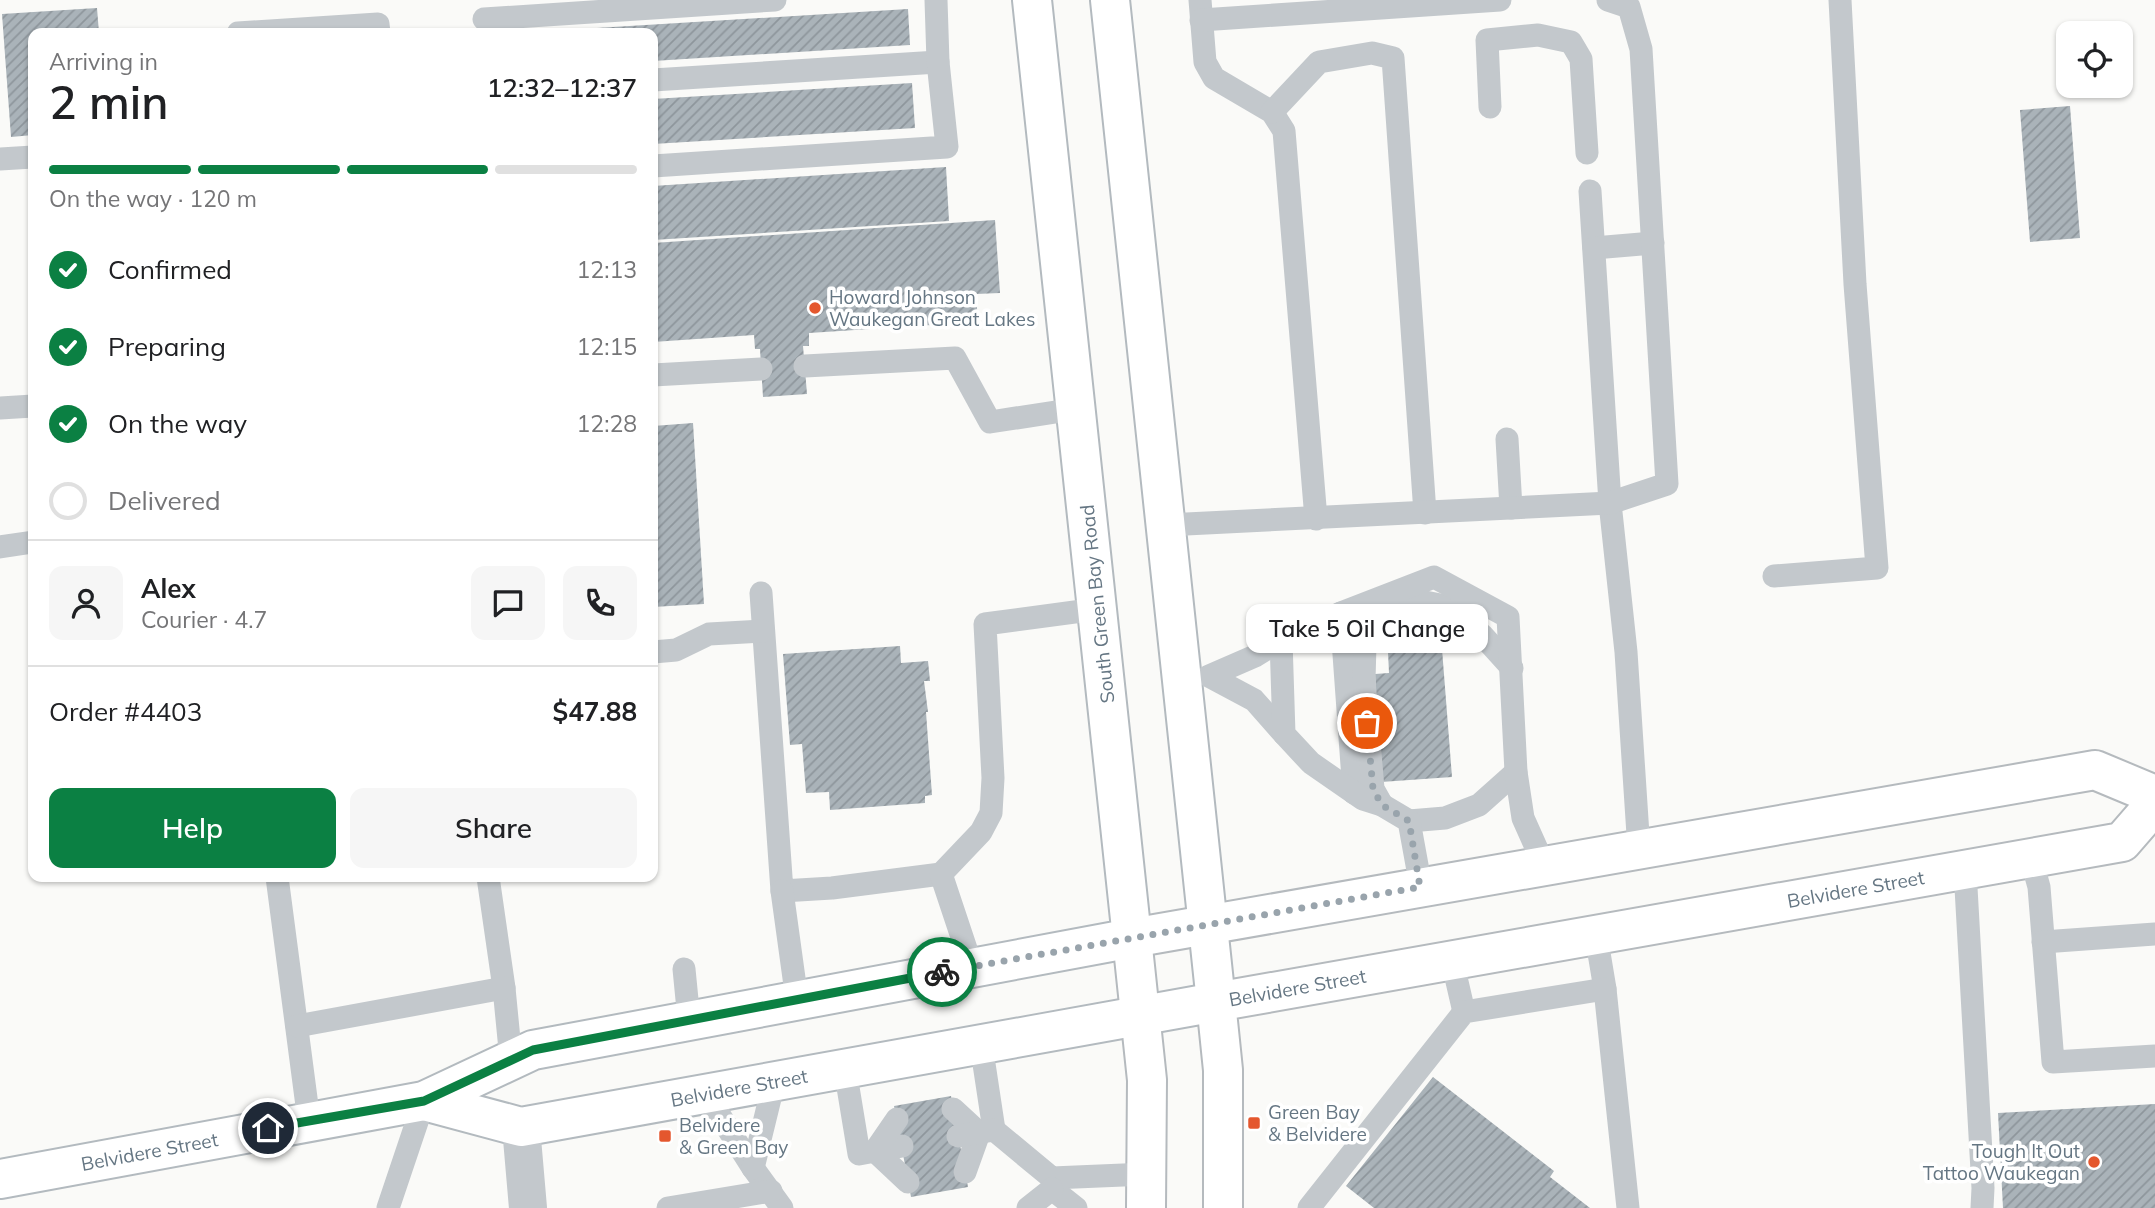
<!DOCTYPE html>
<meta charset="utf-8">
<style>
body{margin:0;font-family:Mulish,sans-serif;background:#f6f6f6;color:#202124;height:100vh;display:flex;flex-direction:column;font-size:26px;white-space:nowrap}
*{box-sizing:border-box;margin:0}
p{font-size:23px;color:#757577}
.icon{flex:none;width:38px;height:38px;fill:none;stroke:currentColor;stroke-width:2;stroke-linecap:round;stroke-linejoin:round}
.map{position:relative;flex:1;overflow:hidden}
.sheet{position:absolute;left:28px;top:28px;width:630px;height:854px;display:flex;flex-direction:column;background:#fff;border-radius:14px;box-shadow:0 2px 5px #0004}
.sheet>*{flex:none}
.controls{position:absolute;left:2056px;top:21px;display:grid;gap:14px}
.controls a{display:grid;place-items:center;width:77px;height:77px;border-radius:14px;background:#fff;box-shadow:0 2px 5px #0004;font-size:35px}
.pin{position:absolute;display:grid;place-items:center;width:60px;height:60px;color:#fff;margin:-30px;border:4px solid #fff;border-radius:50%;box-shadow:0 2px 7px #0007}
.courier{position:absolute;display:grid;place-items:center;width:70px;height:70px;margin:-35px;border:5px solid #0b8043;border-radius:50%;background:#fff;color:#222;box-shadow:0 2px 9px #0007}
.bubble{position:absolute;height:49px;border-radius:14px;background:#fff;box-shadow:0 2px 5px #0004;font-size:23px;font-weight:600;line-height:49px;text-align:center}
.headline em{font-style:normal;font-weight:600}
.headline div{display:flex;flex-direction:column-reverse}
.headline{display:flex;align-items:center;justify-content:space-between;height:119px;padding:0 21px}
h1{font-size:46px;font-weight:600;line-height:52px}
.bar{display:grid;grid-template-columns:repeat(4,1fr);gap:10px 7px;align-content:center;height:84px;padding:0 21px}
.bar i{height:9px;border-radius:5px;background:#e0e0e0}
.bar .on{background:#0b8043}
.bar p{grid-column:span 4}
.line{display:flex;align-items:center;gap:18px;padding:0 21px;border-top:2px solid #e0e0e0}
.line div{flex:1}
.round{display:grid;place-items:center;flex:none;width:74px;height:74px;border-radius:14px;background:#f6f6f6}
ol{padding:0 21px;list-style:none}
li{display:flex;align-items:center;gap:21px;height:77px}
li p{margin-inline-start:auto}
li .icon{padding:7px;border-radius:50%;background:#0b8043;color:#fff;stroke-width:4}
li:last-child{color:#757577}
li i{width:38px;height:38px;border:4px solid #e0e0e0;border-radius:50%}
.primary-button{display:flex;gap:14px;margin-top:auto;padding:14px 21px}
.primary-button a{flex:1;height:80px;border-radius:14px;background:#0b8043;color:#fff;font-size:28px;font-weight:600;line-height:80px;text-align:center}
.primary-button a+a{background:#f6f6f6;color:#202124}
.map>svg:first-child{display:block}
</style>
<div class="map">
<svg width="2155" height="1208" viewBox="0 0 2155 1208">
<defs>
<pattern id="building-hatch" width="6" height="6" patternUnits="userSpaceOnUse" patternTransform="scale(1.75)"><rect width="6" height="6" fill="#aab3b9"/><path d="M-1 1l2-2M0 6l6-6M5 7l2-2" fill="none" stroke="#8e969c"/></pattern>
</defs>
<rect width="100%" height="100%" fill="#fafaf8"/>
<!-- building -->
<g fill="url(#building-hatch)">
<polygon points="97,8 99,33 33,33 33,135 11,137 2,14"/>
<polygon points="908,9 910,45 653,61 653,33 548,33 548,31"/>
<polygon points="912,83 915,128 653,144 653,99"/>
<polygon points="2070,106 2080,238 2030,242 2020,110"/>
<polygon points="946,167 949,221 653,240 653,186"/>
<polygon points="995,220 1000,293 976,294 978,322 809,333 809,346 803,346 807,394 763,397 760,349 755,349 754,335 653,342 653,243"/>
<polygon points="693,423 704,604 653,607 653,426"/>
<polygon points="900,646 901,663 928,661 930,681 924,681 928,712 926,712 932,795 925,796 925,803 830,810 829,792 806,793 802,744 790,745 783,654"/>
<polygon points="1442,649 1452,777 1381,782 1375,674 1389,673 1388,652"/>
<polygon points="1433,1077 1554,1171 1550,1177 1590,1208 1374,1208 1346,1186"/>
<polygon points="951,1096 968,1187 911,1197 894,1106"/>
<polygon points="2155,1104 2155,1208 2003,1208 1998,1113"/>
</g>
<g fill="none" stroke-linecap="round" stroke-linejoin="round">
<!-- secondary casing -->
<g stroke="#b3babf" stroke-width="42">
<g id="secondary">
<path id="s1" d="M424 1101 521 1127 1216 1002 1110 0"/>
<path id="s2" d="M0 1179 424 1101 533 1050 1132 938 1032 0"/>
</g>
</g>
<!-- primary casing -->
<g stroke="#b5babe" stroke-width="42">
<g id="primary">
<polyline points="1146,1208 1147,1080 1132,938 2095,770 2155,795"/>
<path id="s3" d="M1223 1208V1070L1216 1002 2122 842 2155 804"/>
</g>
</g>
<!-- service -->
<g stroke="#c3c8cc" stroke-width="23">
<polyline points="1200,0 1205,62 1214,78 1272,112 1284,131 1316,519"/>
<polyline points="484,19 775,0"/>
<polyline points="1201,20 1500,0"/>
<polyline points="238,33 378,24 379,33"/>
<polyline points="653,80 938,62"/>
<polyline points="1490,107 1487,40 1538,35 1571,42 1581,59 1587,153"/>
<polyline points="1272,112 1319,62 1372,53 1393,58 1425,513"/>
<polyline points="0,159 33,157"/>
<polyline points="653,166 947,147 938,62 936,0"/>
<polyline points="1590,191 1610,503 1626,652 1639,850"/>
<polyline points="1594,248 1653,243"/>
<polyline points="805,366 955,358 990,422 1075,409"/>
<polyline points="653,375 761,369"/>
<polyline points="0,408 33,406"/>
<polyline points="1507,439 1511,508"/>
<polyline points="1166,525 1610,503 1667,484 1641,49 1629,7 1608,0"/>
<polyline points="0,547 33,542"/>
<polyline points="1774,576 1877,568 1855,284 1840,0"/>
<polyline points="761,593 782,891 832,888 941,874"/>
<polyline points="1341,613 1354,793"/>
<polyline points="1281,640 1255,656 1209,676 1254,700 1284,734"/>
<polyline points="653,652 676,650 709,634 763,631"/>
<polyline points="1382,805 1373,789 1364,680 1365,645 1383,620 1403,607 1425,602 1450,607 1483,636 1512,668"/>
<polyline points="1409,821 1445,818 1479,805 1516,772"/>
<polyline points="2031,858 2039,887 2053,1062 2155,1056"/>
<polyline points="1965,870 1983,1188 1982,1208"/>
<polyline points="277,877 309,1121"/>
<polyline points="488,877 504,988 511,1060"/>
<polyline points="1421,887 1409,821 1382,805 1363,799 1311,763 1284,734 1281,640 1341,613 1434,577 1508,617 1516,772 1523,818 1544,865"/>
<polyline points="782,891 797,1000"/>
<polyline points="1596,935 1605,989 1628,1208"/>
<polyline points="2043,942 2155,934"/>
<polyline points="1452,960 1464,1012"/>
<polyline points="972,967 941,874 981,832 991,813 993,778 985,624 1097,609"/>
<polyline points="684,969 689,1020"/>
<polyline points="297,1026 504,988"/>
<polyline points="981,1044 994,1130"/>
<polyline points="845,1069 859,1154 902,1146"/>
<polyline points="706,1094 753,1168 782,1208"/>
<polyline points="953,1109 979,1133 965,1172"/>
<polyline points="897,1119 875,1151 908,1182"/>
<polyline points="958,1136 994,1130 1052,1178 1147,1174"/>
<polyline points="753,1168 774,1082"/>
<polyline points="1052,1189 1076,1208"/>
<polyline points="388,1208 424,1101"/>
<polyline points="668,1208 771,1191"/>
<polyline points="1028,1208 1052,1189"/>
<polyline points="1309,1208 1464,1012 1605,989"/>
</g>
<!-- minor -->
<polyline stroke="#c3c8cc" stroke-width="38" points="521,1127 528,1208"/>
<!-- secondary -->
<use href="#secondary" stroke="#fff" stroke-width="38"/>
<!-- primary -->
<use href="#primary" stroke="#fff" stroke-width="38"/>
</g>
<g fill="none" stroke-linecap="round" stroke-linejoin="round">
<!-- done -->
<polyline stroke="#99a4ac" stroke-width="7" stroke-dasharray="0 12.6" points="942,972 1420,887 1409,821 1382,805 1373,789 1367,723"/>
<!-- route -->
<polyline stroke="#0b8043" stroke-width="9" points="268,1128 424,1101 533,1050 942,972"/>
</g>
<!-- markers -->
<g fill="#e4572e" stroke="#fff" stroke-width="2.5">
<circle cx="815" cy="308" r="7"/>
<rect x="1247" y="1116" width="14" height="14" rx="3.5"/>
<rect x="658" y="1129" width="14" height="14" rx="3.5"/>
<circle cx="2094" cy="1162" r="7"/>
</g>
<g text-anchor="middle" stroke-width="7" stroke-linejoin="round" paint-order="stroke">
<!-- poi labels -->
<g font-size="19" fill="#657683" stroke="#fff" text-anchor="start">
<text x="829" y="304">Howard Johnson<tspan x="829" dy="22">Waukegan Great Lakes</tspan></text>
<text x="1268" y="1119">Green Bay<tspan x="1268" dy="22">&amp; Belvidere</tspan></text>
<text x="679" y="1132">Belvidere<tspan x="679" dy="22">&amp; Green Bay</tspan></text>
<text x="2080" y="1158" text-anchor="end">Tough It Out<tspan x="2080" dy="22">Tattoo Waukegan</tspan></text>
</g>
<!-- street labels -->
<g font-size="19" fill="#657683" stroke="#fff">
<text transform="translate(1097 604) rotate(-96)" y="7">South Green Bay Road</text>
<text dy="7" stroke="none"><textPath href="#s3" startOffset="856">Belvidere Street</textPath></text>
<text dy="7" stroke="none"><textPath href="#s3" startOffset="289">Belvidere Street</textPath></text>
<text dy="7" stroke="none"><textPath href="#s1" startOffset="322">Belvidere Street</textPath></text>
<text dy="7" stroke="none"><textPath href="#s2" startOffset="152">Belvidere Street</textPath></text>
</g>
</g>
</svg>
<div class="controls">
<a><svg class="icon" aria-label="locate" viewBox="0 0 24 24"><circle cx="12" cy="12" r="6"/><path d="M12 2v4M12 18v4M2 12h4M18 12h4"/></svg></a>
</div>
<div class="pin" style="left:1367px;top:723px;background:#ea580c"><svg class="icon" aria-label="bag" viewBox="0 0 24 24"><path d="M5 8h14l-1 12H6zM9 8a3 3 0 0 1 6 0"/></svg></div>
<div class="pin" style="left:268px;top:1128px;background:#1f2937"><svg class="icon" aria-label="home" viewBox="0 0 24 24"><path d="M3 11l9-7 9 7M6 9v11h12V9"/></svg></div>
<div class="courier" style="left:942px;top:972px"><svg class="icon" aria-label="bike" viewBox="0 0 24 24"><circle cx="6" cy="16" r="4"/><circle cx="18" cy="16" r="4"/><path d="M6 16l4-8h5l3 8M10 8l3 8H6M13 5h3"/></svg></div>
<div class="bubble" style="left:1246px;top:604px;width:242px">Take 5 Oil Change</div>
<section class="sheet">
<div class="headline"><div><h1>2 min</h1><p>Arriving in</p></div><em>12:32–12:37</em></div>
<div class="bar"><i class="on"></i><i class="on"></i><i class="on"></i><i></i><p>On the way · 120 m</p></div>
<ol>
<li><svg class="icon" aria-label="check" viewBox="0 0 24 24"><path d="M5 12l5 5 9-10"/></svg>Confirmed<p>12:13</p></li>
<li><svg class="icon" aria-label="check" viewBox="0 0 24 24"><path d="M5 12l5 5 9-10"/></svg>Preparing<p>12:15</p></li>
<li><svg class="icon" aria-label="check" viewBox="0 0 24 24"><path d="M5 12l5 5 9-10"/></svg>On the way<p>12:28</p></li>
<li><i></i>Delivered</li>
</ol>
<div class="line" style="height:126px"><a class="round"><svg class="icon" aria-label="person" viewBox="0 0 24 24"><circle cx="12" cy="8" r="4"/><path d="M4 21q1-7 8-7t8 7"/></svg></a><div><b>Alex</b><p>Courier · 4.7</p></div><a class="round"><svg class="icon" aria-label="chat" viewBox="0 0 24 24"><path d="M4 5h16v11H9l-5 4z"/></svg></a><a class="round"><svg class="icon" aria-label="phone" viewBox="0 0 24 24"><path d="M5 4h4l2 5-3 2q2 4 5 5l2-3 5 2v4C11 20 4 13 5 4z"/></svg></a></div>
<div class="line" style="height:91px"><div>Order #4403</div><b>$47.88</b></div>
<div class="primary-button"><a>Help</a><a>Share</a></div>
</section>
</div>
